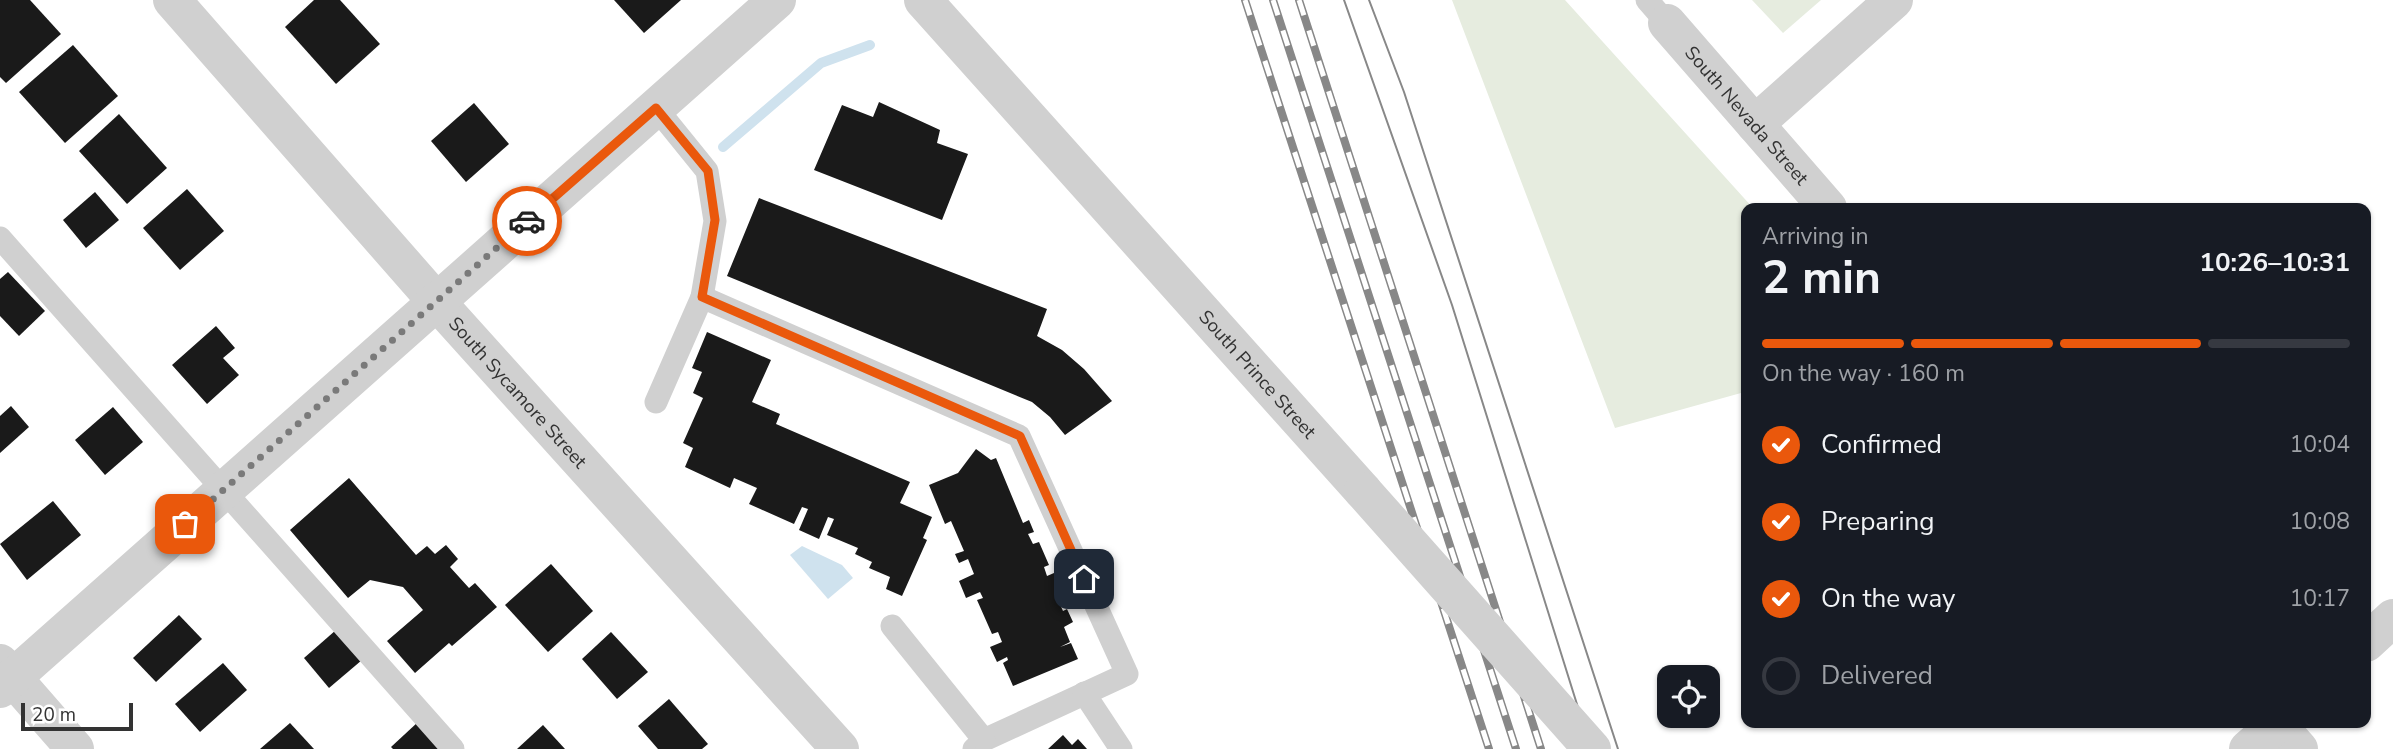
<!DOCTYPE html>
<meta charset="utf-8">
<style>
body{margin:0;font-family:"Nunito Sans",sans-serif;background:#20242c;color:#f1f3f6;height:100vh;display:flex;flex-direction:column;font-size:26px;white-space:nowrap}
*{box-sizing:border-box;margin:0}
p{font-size:23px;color:#9ea1a6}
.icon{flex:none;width:38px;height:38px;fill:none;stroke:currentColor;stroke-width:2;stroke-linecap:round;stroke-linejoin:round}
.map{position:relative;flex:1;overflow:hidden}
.details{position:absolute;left:1741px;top:203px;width:630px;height:525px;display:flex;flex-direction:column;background:#171b24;border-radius:14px;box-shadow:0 2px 5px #0004}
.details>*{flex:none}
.controls{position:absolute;left:1657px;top:665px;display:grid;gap:14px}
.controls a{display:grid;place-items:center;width:63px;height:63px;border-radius:14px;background:#171b24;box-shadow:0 2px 5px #0004;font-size:35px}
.scale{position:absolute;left:21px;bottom:18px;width:112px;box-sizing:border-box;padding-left:7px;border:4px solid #333;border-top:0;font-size:19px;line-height:24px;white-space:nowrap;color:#333;-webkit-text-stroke:5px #fff;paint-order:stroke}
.pin{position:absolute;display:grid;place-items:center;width:60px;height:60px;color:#fff;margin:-30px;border-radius:14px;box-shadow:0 4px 10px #0006}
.courier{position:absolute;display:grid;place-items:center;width:70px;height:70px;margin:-35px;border:5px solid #ea580c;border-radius:50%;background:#fff;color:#222;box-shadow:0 2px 9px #0007}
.headline em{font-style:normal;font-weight:700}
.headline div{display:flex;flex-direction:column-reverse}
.headline{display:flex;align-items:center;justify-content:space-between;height:119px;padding:0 21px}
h1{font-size:46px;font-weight:700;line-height:52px}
.bar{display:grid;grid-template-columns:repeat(4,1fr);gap:10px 7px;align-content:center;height:84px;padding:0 21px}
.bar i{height:9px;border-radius:5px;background:#363941}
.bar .selected{background:#ea580c}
.bar p{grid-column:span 4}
ol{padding:0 21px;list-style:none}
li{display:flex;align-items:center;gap:21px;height:77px}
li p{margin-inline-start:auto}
li .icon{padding:7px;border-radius:50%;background:#ea580c;color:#fff;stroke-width:4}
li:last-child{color:#9ea1a6}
li i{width:38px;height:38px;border:4px solid #363941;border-radius:50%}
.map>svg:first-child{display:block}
</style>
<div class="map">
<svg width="2393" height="749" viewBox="0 0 2393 749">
<rect width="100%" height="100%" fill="#fff"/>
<!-- green -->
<g fill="#e6ecdf">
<polygon points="1452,0 1565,0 1753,208 1746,208 1746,388 1741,393 1615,428"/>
<polygon points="1752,0 1821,0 1783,33"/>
</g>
<!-- water -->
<polygon fill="#cfe2ee" points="802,546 842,565 853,578 828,599 790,555"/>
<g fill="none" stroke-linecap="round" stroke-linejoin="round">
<!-- stream -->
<polyline stroke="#cfe2ee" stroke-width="10" points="723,147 821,63 870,45"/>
</g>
<!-- building -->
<g fill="#1a1a1a">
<polygon points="0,0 30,0 61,34 6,83 0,77"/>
<polygon points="314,0 340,0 380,44 336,84 285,27"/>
<polygon points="614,0 681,0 644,33"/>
<polygon points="73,45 118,96 65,143 19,92"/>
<polygon points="879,102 940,130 937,143 968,154 942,220 814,170 842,105 873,117"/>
<polygon points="474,103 509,144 466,182 431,141"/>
<polygon points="119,114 167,168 127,204 79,151"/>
<polygon points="187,189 224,231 180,270 143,228"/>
<polygon points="95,192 119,220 86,248 63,220"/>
<polygon points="759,198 1047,309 1037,336 1062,350 1084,369 1112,401 1065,435 1050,417 1032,402 727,276"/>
<polygon points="8,272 45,311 19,336 0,316 0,279"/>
<polygon points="216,326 235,348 223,358 239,375 207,404 172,365"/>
<polygon points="707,332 771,360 752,402 780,414 776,424 910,482 900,503 932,517 923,538 927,540 902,596 886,589 890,577 869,568 872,562 855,554 858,548 827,535 834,519 828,517 819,539 799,530 808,509 802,507 794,524 749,504 757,488 734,478 730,488 685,467 693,448 683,443 703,398 693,393 702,372 692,368"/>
<polygon points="11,406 29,427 0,453 0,416"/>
<polygon points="113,407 143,442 105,475 75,440"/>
<polygon points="976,449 991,460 996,458 1023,523 1029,520 1034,532 1028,534 1033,544 1039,542 1049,565 1044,567 1047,576 1054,573 1065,599 1059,602 1063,611 1067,609 1073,622 1064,627 1070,642 1060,647 1071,643 1078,659 1013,686 1003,663 1008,660 1007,657 997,662 990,647 1002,642 998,632 992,634 977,600 983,598 980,592 966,598 959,581 974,574 968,559 959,563 955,554 964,551 951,521 945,524 929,485 958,473"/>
<polygon points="349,478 416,555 427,546 435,554 446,545 458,559 450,567 469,588 475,583 497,607 452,646 449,643 415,673 387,641 423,610 403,587 370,580 348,598 290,530"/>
<polygon points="53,501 81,535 27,580 0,544"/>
<polygon points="551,564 593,611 548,652 505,605"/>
<polygon points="179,615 202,639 156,682 133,658"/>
<polygon points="336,630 362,660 329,688 304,658"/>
<polygon points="611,632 648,672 617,699 582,659"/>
<polygon points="223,663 247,690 200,732 175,704"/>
<polygon points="669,699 708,744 702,749 658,749 638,726"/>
<polygon points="418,722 442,749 393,749 391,747"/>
<polygon points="290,723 314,749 260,749"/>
<polygon points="543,725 565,749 517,749"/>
<polygon points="1063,735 1072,745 1078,739 1087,749 1048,749"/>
</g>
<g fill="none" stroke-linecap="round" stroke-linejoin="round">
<!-- service -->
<g stroke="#d0d0d0" stroke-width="23">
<polyline points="1647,0 1667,23"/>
<polyline points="656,108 707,171 715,221 702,297"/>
<polyline points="0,238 453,749"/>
<polyline points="656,402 702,297 1019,436 1127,674 984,740 974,749"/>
<polyline points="892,626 984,740"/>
<polyline points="1084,693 1121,749"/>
</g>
<!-- minor -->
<g stroke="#d0d0d0" stroke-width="38">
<path id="s1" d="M172 0 436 301 840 749"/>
<path id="s2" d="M1667 23 1828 208"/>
<polyline points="1755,124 1894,0"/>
<polyline points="0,663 75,749"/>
<polyline points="0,689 777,0"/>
<polyline points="2276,723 2299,749"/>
</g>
<!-- tertiary -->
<g stroke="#d0d0d0" stroke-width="38">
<path id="s3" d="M923 0 1363 491"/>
<polyline points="2366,643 2393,618"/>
<polyline points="2248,749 2278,723"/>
</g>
<!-- tram -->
<g stroke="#888" stroke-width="2">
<polyline points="1344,0 1452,305 1591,749"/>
<polyline points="1369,0 1404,92 1618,749"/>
</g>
<!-- rail casing -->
<g stroke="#888" stroke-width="8">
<g id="rail">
<polyline points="1245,0 1489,749"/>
<polyline points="1273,0 1516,749"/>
<polyline points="1299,0 1541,749"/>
</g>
</g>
<!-- rail -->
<use href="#rail" stroke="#fff" stroke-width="5" stroke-dasharray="16" stroke-linecap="butt"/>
<!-- tertiary-bridge -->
<polyline stroke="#d0d0d0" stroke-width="38" points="1363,491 1592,749"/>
</g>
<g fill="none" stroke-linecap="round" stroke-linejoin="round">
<!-- done -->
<polyline stroke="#7a7a7a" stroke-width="7" stroke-dasharray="0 12.6" points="185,524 527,221"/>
<!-- route -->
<polyline stroke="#ea580c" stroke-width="9" points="527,221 656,108 708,171 715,220 702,297 1020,436 1084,579"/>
</g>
<g text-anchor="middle" stroke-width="7" stroke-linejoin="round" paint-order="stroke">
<!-- street labels -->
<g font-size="19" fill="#333" stroke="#fff">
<text dy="7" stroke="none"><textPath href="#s2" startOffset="122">South Nevada Street</textPath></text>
<text dy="7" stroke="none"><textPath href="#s3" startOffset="502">South Prince Street</textPath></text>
<text dy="7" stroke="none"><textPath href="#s1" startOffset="523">South Sycamore Street</textPath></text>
</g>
</g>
</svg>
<div class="controls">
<a><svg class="icon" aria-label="locate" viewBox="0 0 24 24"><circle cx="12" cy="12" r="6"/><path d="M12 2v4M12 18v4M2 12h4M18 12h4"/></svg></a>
</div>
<div class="scale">20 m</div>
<div class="pin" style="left:185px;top:524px;background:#ea580c"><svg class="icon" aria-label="bag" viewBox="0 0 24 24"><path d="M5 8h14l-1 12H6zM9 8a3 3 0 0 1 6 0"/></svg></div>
<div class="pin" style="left:1084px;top:579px;background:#1f2937"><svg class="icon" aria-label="home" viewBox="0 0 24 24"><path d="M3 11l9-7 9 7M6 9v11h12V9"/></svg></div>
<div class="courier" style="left:527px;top:221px"><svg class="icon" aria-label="car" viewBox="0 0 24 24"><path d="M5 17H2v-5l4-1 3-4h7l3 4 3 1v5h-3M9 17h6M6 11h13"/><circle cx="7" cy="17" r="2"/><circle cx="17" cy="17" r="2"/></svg></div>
<section class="details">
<div class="headline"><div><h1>2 min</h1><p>Arriving in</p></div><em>10:26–10:31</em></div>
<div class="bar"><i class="selected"></i><i class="selected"></i><i class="selected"></i><i></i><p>On the way · 160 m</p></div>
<ol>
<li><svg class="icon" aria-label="check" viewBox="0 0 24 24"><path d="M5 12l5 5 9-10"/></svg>Confirmed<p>10:04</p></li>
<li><svg class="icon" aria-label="check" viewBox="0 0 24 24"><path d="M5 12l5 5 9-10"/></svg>Preparing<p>10:08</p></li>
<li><svg class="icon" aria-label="check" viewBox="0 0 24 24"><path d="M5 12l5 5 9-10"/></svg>On the way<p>10:17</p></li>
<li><i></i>Delivered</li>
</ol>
</section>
</div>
